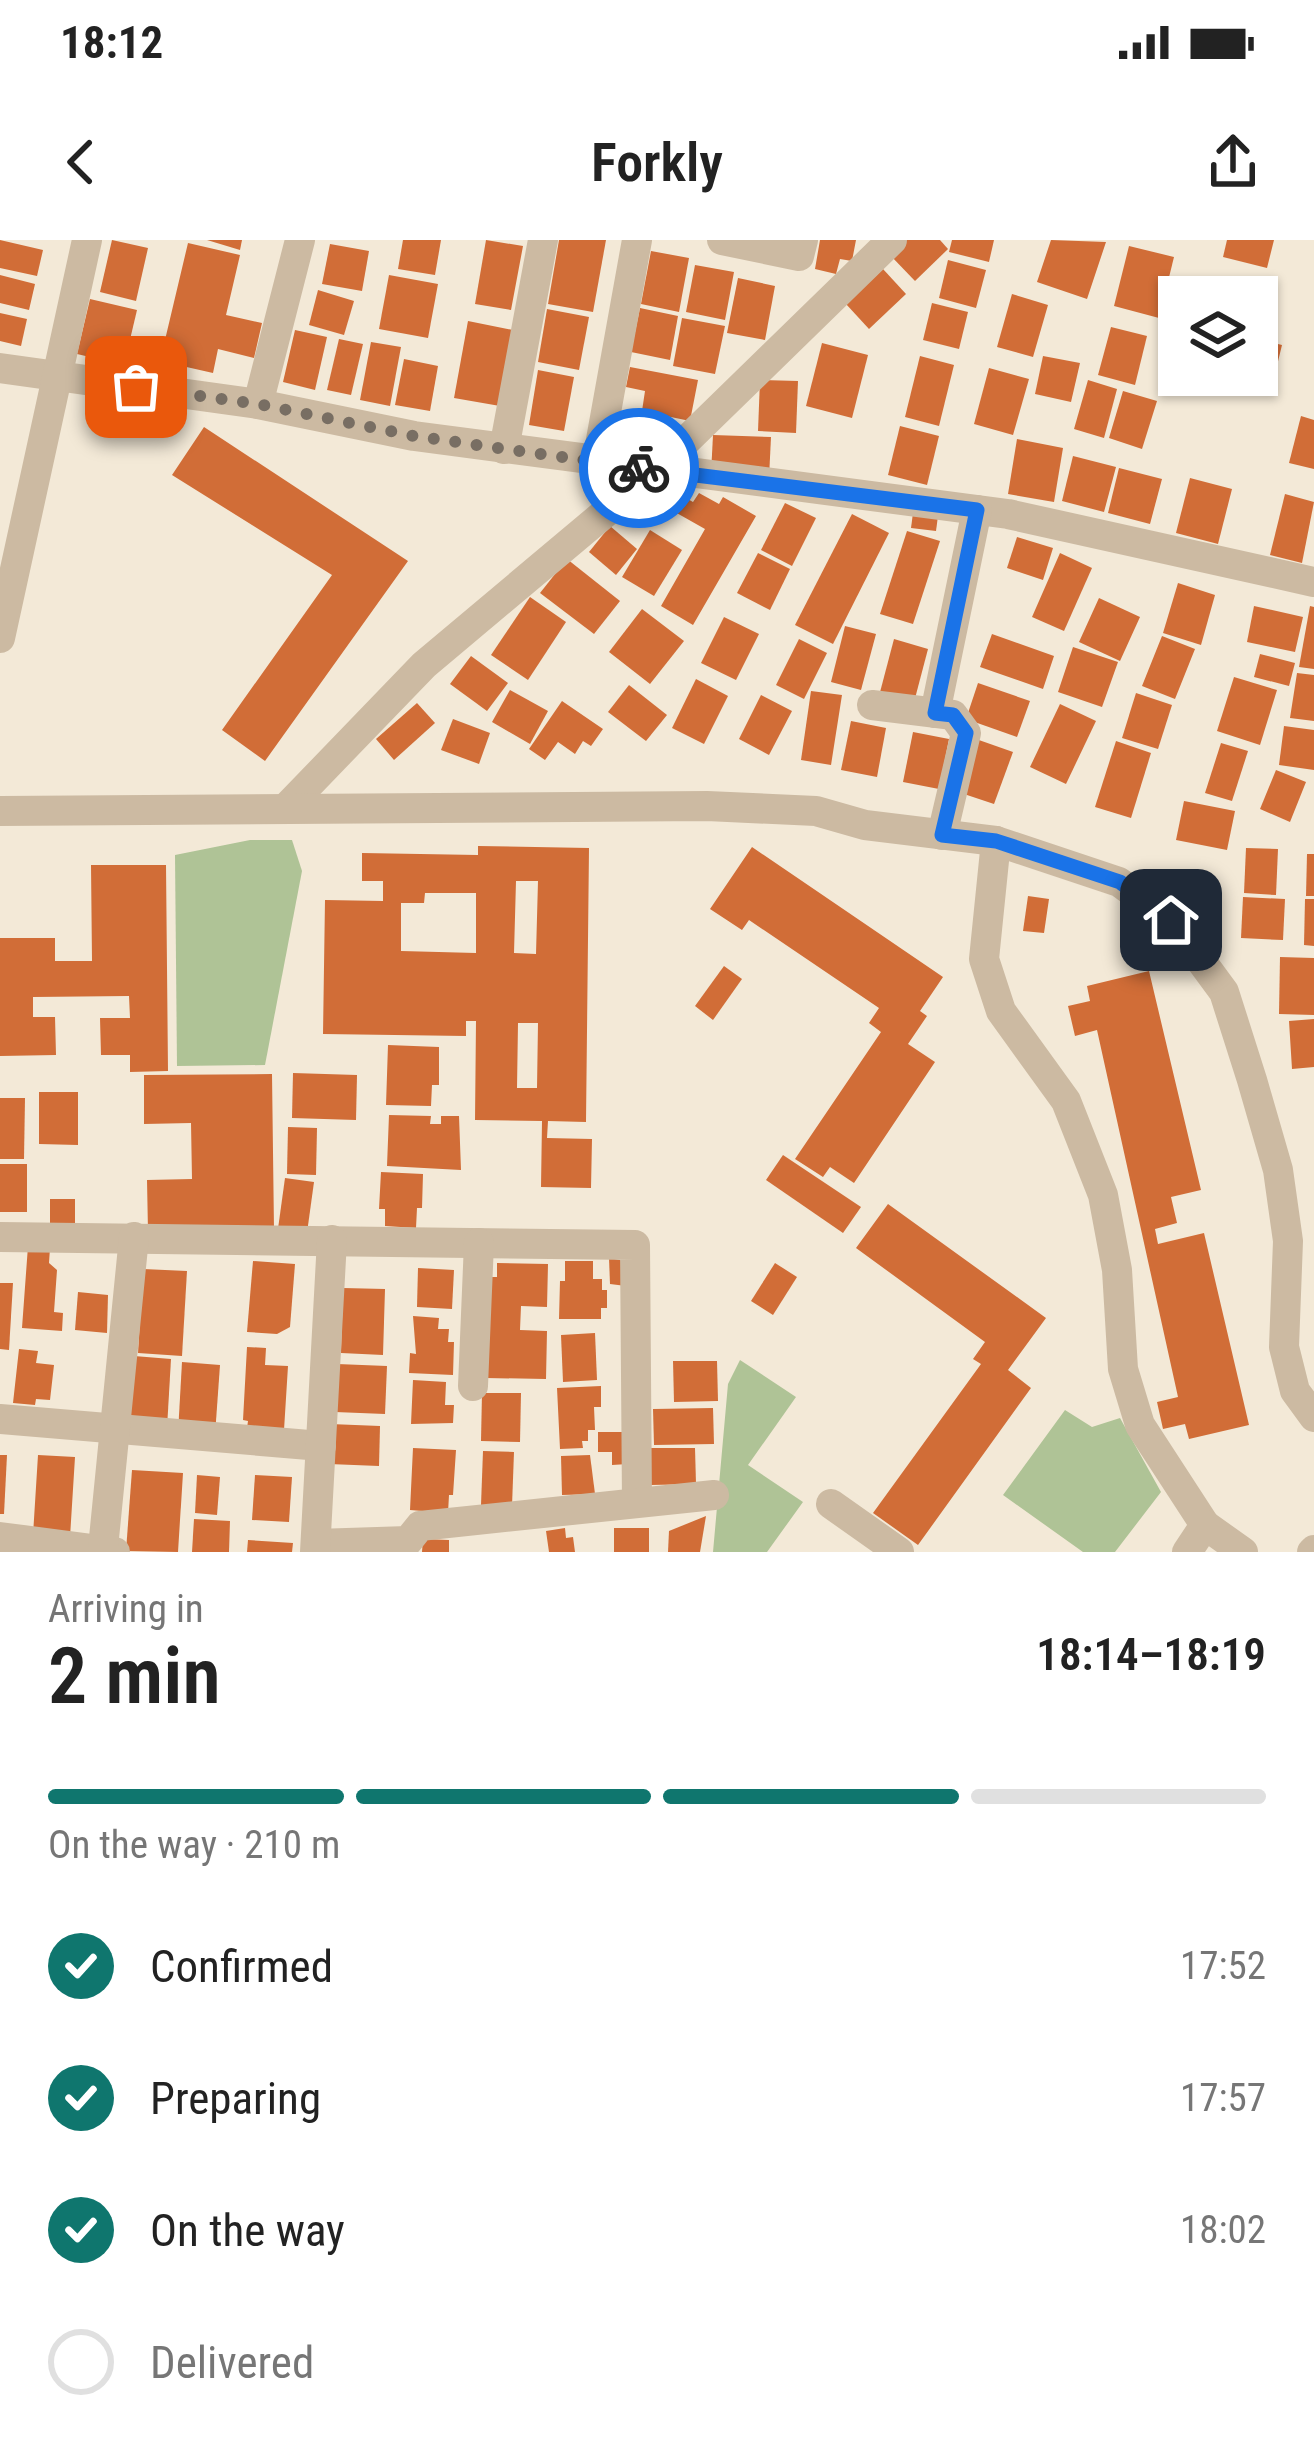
<!DOCTYPE html>
<meta charset="utf-8">
<style>
body{margin:0;font-family:"Roboto Condensed",sans-serif;background:#f2f2f2;color:#222;height:100vh;display:flex;flex-direction:column;font-size:45px;white-space:nowrap}
*{box-sizing:border-box;margin:0}
p{font-size:39px;color:#767676}
.icon{flex:none;width:66px;height:66px;fill:none;stroke:currentColor;stroke-width:2;stroke-linecap:round;stroke-linejoin:round}
.map{position:relative;height:1312px;overflow:hidden}
.details{display:flex;flex-direction:column;background:#fff;flex:1}
.details>*{flex:none}
.buttons{position:absolute;left:1158px;top:36px;display:grid;gap:24px}
.buttons a{display:grid;place-items:center;width:120px;height:120px;border-radius:0px;background:#fff;box-shadow:0 3px 9px #0004;font-size:60px}
.pin{position:absolute;display:grid;place-items:center;width:102px;height:102px;color:#fff;margin:-51px;border-radius:24px;box-shadow:0 6px 18px #0006}
.courier{position:absolute;display:grid;place-items:center;width:120px;height:120px;margin:-60px;border:9px solid #1a73e8;border-radius:50%;background:#fff;color:#222;box-shadow:0 3px 15px #0007}
.head em{font-style:normal;font-weight:600}
.head div{display:flex;flex-direction:column-reverse}
.head{display:flex;align-items:center;justify-content:space-between;height:204px;padding:0 48px}
h1{font-size:78px;font-weight:600;line-height:90px}
.bar{display:grid;grid-template-columns:repeat(4,1fr);gap:18px 12px;align-content:center;height:144px;padding:0 48px}
.bar i{height:15px;border-radius:9px;background:#e0e0e0}
.bar .current{background:#0f766e}
.bar p{grid-column:span 4}
ol{padding:0 48px;list-style:none}
li{display:flex;align-items:center;gap:36px;height:132px}
li p{margin-inline-start:auto}
li .icon{padding:12px;border-radius:50%;background:#0f766e;color:#fff;stroke-width:4}
li:last-child{color:#767676}
li i{width:66px;height:66px;border:6px solid #e0e0e0;border-radius:50%}
.status{display:flex;justify-content:space-between;align-items:center;height:84px;padding:0 60px;background:#fff;direction:ltr}
.status svg{height:33px;fill:currentColor}
header{display:flex;justify-content:space-between;align-items:center;height:156px;padding:0 48px;background:#fff;font-size:54px;font-weight:600}
.map>svg:first-child{display:block}
</style>
<div class="status"><b>18:12</b><svg viewBox="0 0 49 12"><path d="M0 12V9h3v3zM5 12V6h3v6zM10 12V3h3v9zM15 12V0h3v12zM26 1h20v11H26zM47 4h2v5h-2z"/></svg></div>
<header><svg class="icon" aria-label="back" viewBox="0 0 24 24"><path d="M15 5l-7 7 7 7"/></svg>Forkly<svg class="icon" aria-label="share" viewBox="0 0 24 24"><path d="M12 15V3M7 8l5-5 5 5M5 13v7h14v-7"/></svg></header>
<div class="map">
<svg width="1314" height="1312" viewBox="0 0 1314 1312">
<rect width="100%" height="100%" fill="#f3e9d7"/>
<!-- green -->
<g fill="#afc396">
<polygon points="250,600 292,600 302,631 265,825 177,826 175,615"/>
<polygon points="740,1120 796,1157 748,1225 803,1262 767,1312 713,1312 728,1144"/>
<polygon points="1065,1170 1092,1187 1120,1178 1161,1252 1115,1312 1083,1312 1003,1255"/>
</g>
<!-- building -->
<g fill="#d16d37" fill-rule="evenodd">
<polygon points="0,0 43,10 37,36 0,28"/>
<polygon points="112,0 148,8 136,61 100,52"/>
<polygon points="207,0 242,0 240,10"/>
<polygon points="403,0 441,0 435,35 398,29"/>
<polygon points="486,0 523,6 511,70 475,64"/>
<polygon points="559,0 606,0 593,72 548,64"/>
<polygon points="820,0 856,0 852,21 840,19 836,34 815,29"/>
<polygon points="906,0 940,0 948,9 915,41 890,15"/>
<polygon points="952,0 994,0 989,22 949,12"/>
<polygon points="1051,0 1106,2 1087,59 1037,42"/>
<polygon points="1227,0 1274,0 1267,28 1223,17"/>
<polygon points="188,3 240,15 226,75 262,83 254,118 218,109 213,133 160,121"/>
<polygon points="330,4 369,11 362,51 322,44"/>
<polygon points="1129,6 1174,17 1159,78 1114,66"/>
<polygon points="651,11 689,18 679,72 641,64"/>
<polygon points="948,20 986,30 976,68 939,58"/>
<polygon points="695,25 734,32 725,80 686,72"/>
<polygon points="883,29 906,54 869,89 846,64"/>
<polygon points="0,35 35,44 29,70 0,63"/>
<polygon points="389,35 438,44 428,98 379,89"/>
<polygon points="738,38 775,46 765,100 727,93"/>
<polygon points="318,50 354,61 344,95 309,85"/>
<polygon points="1012,54 1048,65 1033,117 997,107"/>
<polygon points="90,59 137,70 124,125 77,114"/>
<polygon points="932,63 968,72 959,109 923,100"/>
<polygon points="640,68 678,76 670,120 631,112"/>
<polygon points="547,69 589,77 579,130 538,122"/>
<polygon points="0,73 27,79 21,106 0,101"/>
<polygon points="682,78 725,86 715,134 673,126"/>
<polygon points="468,81 513,90 500,166 454,158"/>
<polygon points="1111,87 1147,96 1135,145 1098,135"/>
<polygon points="295,90 327,97 315,150 283,142"/>
<polygon points="339,99 363,104 351,155 327,150"/>
<polygon points="1257,99 1282,105 1270,154 1213,139 1214,135 1257,135"/>
<polygon points="371,102 401,107 390,166 360,160"/>
<polygon points="822,103 868,115 852,178 806,166"/>
<polygon points="920,116 954,125 939,186 905,177"/>
<polygon points="1043,116 1080,123 1071,162 1035,154"/>
<polygon points="404,119 438,126 430,171 395,165"/>
<polygon points="630,127 698,140 690,181 642,171 645,151 626,147"/>
<polygon points="989,128 1029,139 1013,195 974,184"/>
<polygon points="538,130 574,137 564,191 529,185"/>
<polygon points="760,140 798,141 796,193 758,191"/>
<polygon points="1088,140 1117,149 1104,198 1074,189"/>
<polygon points="1123,151 1157,161 1142,209 1109,198"/>
<polygon points="625,170 673,180 667,213 618,204"/>
<polygon points="1301,176 1314,180 1314,229 1289,223"/>
<polygon points="900,186 939,196 927,245 888,235"/>
<polygon points="204,187 408,321 265,521 222,490 332,335 172,235"/>
<polygon points="713,195 771,197 769,238 711,234"/>
<polygon points="1017,199 1063,208 1054,262 1008,254"/>
<polygon points="1073,216 1116,227 1104,272 1062,261"/>
<polygon points="1119,228 1162,239 1150,284 1108,273"/>
<polygon points="1190,238 1232,249 1218,304 1176,293"/>
<polygon points="668,248 693,262 699,253 719,264 723,257 756,276 693,385 661,366 705,289 659,263"/>
<polygon points="1285,254 1314,262 1302,323 1270,315"/>
<polygon points="785,263 816,278 792,326 761,310"/>
<polygon points="913,273 938,276 936,291 911,288"/>
<polygon points="852,274 889,293 833,404 795,385"/>
<polygon points="610,286 637,309 616,335 589,312"/>
<polygon points="650,290 682,310 654,356 622,337"/>
<polygon points="907,291 940,301 913,384 880,374"/>
<polygon points="1017,297 1053,308 1043,340 1007,328"/>
<polygon points="758,313 790,329 770,370 737,353"/>
<polygon points="1060,313 1092,328 1064,391 1032,377"/>
<polygon points="567,319 620,361 594,394 540,353"/>
<polygon points="1178,343 1215,355 1201,405 1163,393"/>
<polygon points="530,357 566,382 528,440 491,415"/>
<polygon points="1099,358 1140,377 1120,421 1079,402"/>
<polygon points="1254,366 1303,377 1295,412 1247,402"/>
<polygon points="1310,366 1314,367 1314,429 1299,427"/>
<polygon points="642,369 684,401 650,444 609,412"/>
<polygon points="724,377 759,394 736,440 701,423"/>
<polygon points="845,386 876,394 861,450 831,442"/>
<polygon points="992,394 1054,416 1043,449 980,427"/>
<polygon points="1162,396 1195,409 1175,459 1142,446"/>
<polygon points="799,399 827,413 804,459 776,445"/>
<polygon points="894,399 928,409 913,466 879,456"/>
<polygon points="1073,407 1118,422 1102,467 1058,452"/>
<polygon points="1260,414 1295,423 1289,446 1254,437"/>
<polygon points="471,416 508,443 487,471 450,444"/>
<polygon points="1297,433 1314,435 1314,481 1290,478"/>
<polygon points="1234,437 1277,450 1260,505 1217,491"/>
<polygon points="696,439 728,456 704,504 672,488"/>
<polygon points="978,443 1030,461 1017,497 966,479"/>
<polygon points="629,445 667,475 646,501 608,472"/>
<polygon points="510,450 548,471 530,504 492,482"/>
<polygon points="811,451 842,455 831,525 801,520"/>
<polygon points="1136,453 1172,465 1158,509 1122,498"/>
<polygon points="761,455 792,471 769,515 739,499"/>
<polygon points="562,461 603,489 591,506 583,501 575,514 558,502 545,520 529,509"/>
<polygon points="417,463 435,483 394,520 376,499"/>
<polygon points="1060,464 1096,481 1066,544 1030,527"/>
<polygon points="453,479 490,493 479,524 441,510"/>
<polygon points="851,481 886,488 877,537 841,530"/>
<polygon points="1284,486 1314,490 1314,530 1279,525"/>
<polygon points="913,492 949,499 939,549 903,542"/>
<polygon points="976,499 1013,512 994,564 958,552"/>
<polygon points="1116,501 1151,513 1131,578 1095,567"/>
<polygon points="1221,503 1248,511 1232,561 1205,553"/>
<polygon points="1276,530 1306,542 1290,582 1260,569"/>
<polygon points="1184,561 1235,571 1227,610 1176,600"/>
<path d="M478 606 589 608 586 882 548 881 547 898 592 899 591 948 541 947 542 881 475 880 476 781H466V796L323 794 325 660 383 661V641H362V613L478 615ZM516 641H538L536 714 514 713ZM425 653H476V713L401 711V663H424ZM518 783H538L537 848H517Z"/>
<polygon points="752,607 943,737 920,771 927,776 908,804 935,822 854,943 830,927 823,937 795,919 881,792 869,783 879,768 749,680 742,690 710,669"/>
<polygon points="1246,608 1278,609 1276,655 1244,653"/>
<polygon points="1307,614 1314,614 1314,656 1306,656"/>
<polygon points="91,625 166,625 168,831 130,832 130,815 101,815 100,778 130,778 129,756 33,757 33,777 55,777 56,815 0,816 0,698 55,698 55,721 92,721"/>
<polygon points="1028,656 1049,659 1044,693 1023,691"/>
<polygon points="1243,657 1285,659 1283,700 1241,698"/>
<polygon points="1305,659 1314,659 1314,706 1304,705"/>
<polygon points="1280,717 1314,718 1314,775 1279,774"/>
<polygon points="724,726 742,739 713,780 695,766"/>
<polygon points="1149,731 1201,950 1171,957 1177,983 1155,989 1158,1004 1204,993 1249,1185 1189,1199 1185,1184 1163,1189 1157,1162 1178,1157 1097,790 1075,796 1068,766 1090,761 1087,746"/>
<polygon points="1314,779 1314,827 1292,829 1289,781"/>
<polygon points="388,805 439,807 439,845 432,845 431,866 386,865"/>
<polygon points="293,833 357,835 356,880 292,878"/>
<polygon points="272,834 274,990 148,992 147,940 192,939 191,883 144,884 144,835"/>
<polygon points="39,852 78,852 78,905 39,904"/>
<polygon points="0,858 25,858 24,919 0,919"/>
<polygon points="389,875 431,876 430,884 441,884 441,876 459,876 461,930 387,926"/>
<polygon points="288,887 317,888 316,935 287,934"/>
<polygon points="783,915 861,967 843,993 766,940"/>
<rect x="0" y="924" width="27" height="48"/>
<polygon points="381,932 423,934 422,968 417,968 416,988 385,986 385,969 379,969"/>
<polygon points="285,938 314,942 306,1000 277,996"/>
<rect x="50" y="959" width="25" height="35"/>
<polygon points="888,964 1046,1078 1008,1130 1031,1148 918,1305 873,1273 981,1124 973,1119 985,1102 856,1008"/>
<polygon points="28,1006 50,1008 49,1023 57,1030 54,1072 63,1073 62,1091 22,1088"/>
<polygon points="609,1018 625,1021 626,1046 610,1044"/>
<polygon points="253,1021 295,1024 290,1087 277,1094 247,1092"/>
<polygon points="565,1021 593,1021 593,1039 602,1039 602,1050 607,1050 607,1068 601,1068 601,1079 559,1079 560,1041 565,1041"/>
<polygon points="497,1023 548,1024 547,1067 521,1066 520,1090 547,1091 546,1139 486,1138 488,1037 497,1037"/>
<polygon points="775,1023 797,1037 773,1075 751,1061"/>
<polygon points="418,1028 454,1030 452,1069 417,1067"/>
<polygon points="143,1029 187,1031 182,1116 138,1113"/>
<polygon points="0,1043 13,1043 9,1110 0,1109"/>
<polygon points="343,1048 385,1049 383,1115 341,1113"/>
<polygon points="78,1052 108,1055 107,1093 75,1090"/>
<polygon points="413,1076 439,1078 438,1089 449,1089 448,1102 454,1102 453,1135 409,1133 410,1113 416,1114"/>
<polygon points="595,1093 597,1140 563,1142 561,1095"/>
<polygon points="247,1107 266,1108 265,1125 288,1126 284,1190 247,1188 248,1181 243,1180"/>
<polygon points="19,1109 38,1111 36,1123 54,1125 50,1160 36,1159 35,1165 13,1163"/>
<polygon points="134,1116 171,1119 167,1188 130,1185"/>
<polygon points="673,1121 717,1121 718,1161 674,1162"/>
<polygon points="182,1122 220,1125 215,1195 178,1193"/>
<polygon points="337,1124 387,1126 385,1174 335,1172"/>
<polygon points="413,1140 446,1142 445,1165 454,1165 453,1183 411,1184"/>
<polygon points="601,1146 601,1167 594,1167 595,1190 588,1190 588,1201 582,1201 583,1208 560,1209 557,1148"/>
<polygon points="482,1153 521,1153 520,1202 481,1201"/>
<polygon points="713,1168 714,1204 654,1205 653,1169"/>
<polygon points="330,1184 380,1186 379,1226 329,1224"/>
<polygon points="598,1192 628,1192 628,1224 612,1225 612,1212 598,1212"/>
<polygon points="413,1208 456,1210 453,1255 449,1255 448,1273 410,1270"/>
<polygon points="650,1208 695,1208 696,1244 651,1245"/>
<polygon points="483,1211 514,1212 512,1266 481,1265"/>
<polygon points="0,1215 7,1215 4,1274 0,1274"/>
<polygon points="38,1215 75,1217 70,1297 33,1295"/>
<polygon points="590,1215 595,1254 562,1255 561,1216"/>
<polygon points="132,1230 183,1233 178,1312 126,1311"/>
<polygon points="197,1235 220,1237 217,1275 195,1273"/>
<polygon points="255,1235 292,1237 289,1282 252,1280"/>
<polygon points="706,1276 700,1312 668,1312 669,1291"/>
<polygon points="194,1279 230,1281 229,1312 192,1312"/>
<polygon points="565,1288 566,1298 573,1297 575,1312 549,1312 546,1291"/>
<rect x="614" y="1288" width="35" height="24"/>
<polygon points="423,1299 449,1300 449,1312 422,1312"/>
<polygon points="248,1300 293,1303 292,1312 247,1312"/>
</g>
<g fill="none" stroke-linecap="round" stroke-linejoin="round">
<!-- minor -->
<g stroke="#ccbaa2" stroke-width="30">
<polyline points="722,0 799,16 803,0"/>
<polyline points="0,128 258,164 414,196 1008,274 1314,342"/>
<polyline points="258,164 300,0"/>
<polyline points="504,209 543,0"/>
<polyline points="597,222 637,0"/>
<polyline points="0,398 87,0"/>
<polyline points="872,465 953,475 966,493 942,595"/>
<polyline points="935,473 977,270"/>
<polyline points="285,569 424,425 655,231 892,0"/>
<polyline points="0,571 707,566 816,571 865,585 996,601 1119,642 1171,680 1224,752 1252,840 1278,930 1288,1001 1284,1107 1295,1151 1314,1177"/>
<polyline points="996,601 984,719 1001,771 1066,861 1103,955 1117,1030 1123,1129 1140,1185 1205,1285"/>
<polyline points="0,997 635,1005 637,1262"/>
<polyline points="473,1146 479,1003"/>
<polyline points="0,1179 321,1206"/>
<polyline points="831,1264 899,1312"/>
<polyline points="0,1297 115,1312"/>
<polyline points="316,1304 408,1301 420,1286 714,1255"/>
<polyline points="103,1308 134,997"/>
<polyline points="315,1312 332,1000"/>
<polyline points="1187,1312 1205,1285 1243,1312"/>
<polyline points="1312,1312 1314,1310"/>
</g>
</g>
<g fill="none" stroke-linecap="round" stroke-linejoin="round">
<!-- done -->
<polyline stroke="#786e63" stroke-width="12" stroke-dasharray="0 21.6" points="136,147 258,164 414,196 639,228"/>
<!-- route -->
<polyline stroke="#1a73e8" stroke-width="15" points="639,228 977,270 935,473 953,475 966,493 942,595 996,601 1120,642 1171,680"/>
</g>
</svg>
<div class="buttons">
<a><svg class="icon" aria-label="layers" viewBox="0 0 24 24"><path d="M12 4l9 5-9 5-9-5zM3 14l9 5 9-5"/></svg></a>
</div>
<div class="pin" style="left:136px;top:147px;background:#ea580c"><svg class="icon" aria-label="bag" viewBox="0 0 24 24"><path d="M5 8h14l-1 12H6zM9 8a3 3 0 0 1 6 0"/></svg></div>
<div class="pin" style="left:1171px;top:680px;background:#1f2937"><svg class="icon" aria-label="home" viewBox="0 0 24 24"><path d="M3 11l9-7 9 7M6 9v11h12V9"/></svg></div>
<div class="courier" style="left:639px;top:228px"><svg class="icon" aria-label="bike" viewBox="0 0 24 24"><circle cx="6" cy="16" r="4"/><circle cx="18" cy="16" r="4"/><path d="M6 16l4-8h5l3 8M10 8l3 8H6M13 5h3"/></svg></div>
</div>
<section class="details">
<div class="head"><div><h1>2 min</h1><p>Arriving in</p></div><em>18:14–18:19</em></div>
<div class="bar"><i class="current"></i><i class="current"></i><i class="current"></i><i></i><p>On the way · 210 m</p></div>
<ol>
<li><svg class="icon" aria-label="check" viewBox="0 0 24 24"><path d="M5 12l5 5 9-10"/></svg>Confirmed<p>17:52</p></li>
<li><svg class="icon" aria-label="check" viewBox="0 0 24 24"><path d="M5 12l5 5 9-10"/></svg>Preparing<p>17:57</p></li>
<li><svg class="icon" aria-label="check" viewBox="0 0 24 24"><path d="M5 12l5 5 9-10"/></svg>On the way<p>18:02</p></li>
<li><i></i>Delivered</li>
</ol>
</section>
